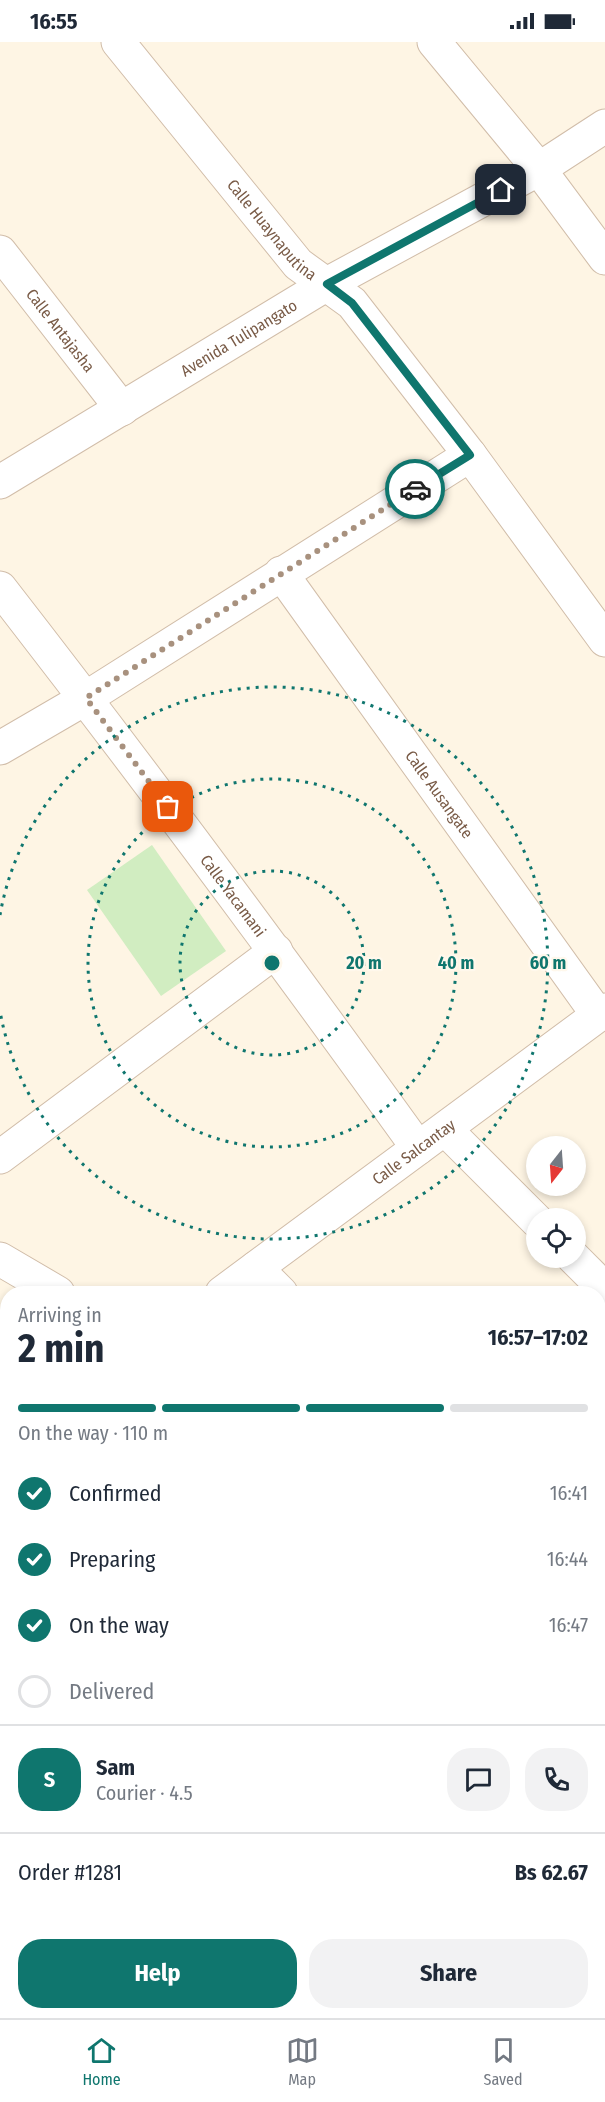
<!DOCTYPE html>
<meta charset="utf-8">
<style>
body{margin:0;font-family:"Fira Sans Condensed",sans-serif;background:#f2f2f3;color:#1f2937;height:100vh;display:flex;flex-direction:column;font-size:22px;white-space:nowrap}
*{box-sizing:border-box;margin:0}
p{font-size:20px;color:#747a83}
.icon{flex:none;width:33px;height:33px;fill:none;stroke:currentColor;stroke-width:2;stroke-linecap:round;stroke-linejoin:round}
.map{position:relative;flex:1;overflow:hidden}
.drawer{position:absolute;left:0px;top:1244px;width:606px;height:734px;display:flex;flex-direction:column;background:#fff;border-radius:24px 24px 0 0;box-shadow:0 3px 9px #0003}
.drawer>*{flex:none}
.needle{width:39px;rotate:197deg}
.buttons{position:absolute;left:526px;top:1094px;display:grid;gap:12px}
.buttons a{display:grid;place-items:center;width:60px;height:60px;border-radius:50%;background:#fff;box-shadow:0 3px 9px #0003;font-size:30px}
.pin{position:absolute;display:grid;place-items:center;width:51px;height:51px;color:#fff;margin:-26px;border-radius:12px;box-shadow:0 3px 9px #0006}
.courier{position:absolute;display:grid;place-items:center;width:60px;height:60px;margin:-30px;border:4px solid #0f766e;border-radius:50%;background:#fff;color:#222;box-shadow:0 2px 8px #0007}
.summary em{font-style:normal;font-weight:700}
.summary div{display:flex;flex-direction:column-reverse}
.summary{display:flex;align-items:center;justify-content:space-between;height:102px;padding:0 18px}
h1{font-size:39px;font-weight:700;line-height:45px}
.bar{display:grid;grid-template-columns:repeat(4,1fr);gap:9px 6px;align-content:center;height:72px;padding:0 18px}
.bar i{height:8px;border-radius:4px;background:#e0e1e3}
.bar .active{background:#0f766e}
.bar p{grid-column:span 4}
.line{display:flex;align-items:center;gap:15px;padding:0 18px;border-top:2px solid #e0e1e3}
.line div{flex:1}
.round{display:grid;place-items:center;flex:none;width:63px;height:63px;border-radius:24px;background:#f2f2f3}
ol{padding:0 18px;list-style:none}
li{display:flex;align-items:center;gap:18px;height:66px}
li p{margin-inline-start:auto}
li .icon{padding:6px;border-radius:50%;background:#0f766e;color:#fff;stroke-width:4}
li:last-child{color:#747a83}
li i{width:33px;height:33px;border:3px solid #e0e1e3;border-radius:50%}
.button{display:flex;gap:12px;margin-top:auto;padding:12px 18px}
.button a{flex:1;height:69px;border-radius:24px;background:#0f766e;color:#fff;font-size:24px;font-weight:700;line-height:69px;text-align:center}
.button a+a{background:#f2f2f3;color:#1f2937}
.status{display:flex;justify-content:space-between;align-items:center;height:42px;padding:0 30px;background:#fff;direction:ltr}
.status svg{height:16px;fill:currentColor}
.tabs{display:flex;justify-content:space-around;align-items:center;height:84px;border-top:2px solid #e0e1e3;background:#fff;font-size:16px;color:#747a83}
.tabs a{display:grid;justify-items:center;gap:3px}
.tabs .active{color:#0f766e}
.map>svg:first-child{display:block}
</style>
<div class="status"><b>16:55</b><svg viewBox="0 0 49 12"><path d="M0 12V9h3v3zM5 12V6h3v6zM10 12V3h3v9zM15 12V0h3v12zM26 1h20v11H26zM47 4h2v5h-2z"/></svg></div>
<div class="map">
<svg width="605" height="1976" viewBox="0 0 605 1976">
<rect width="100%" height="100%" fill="#fef5e4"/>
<!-- green -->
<g fill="#d1edc1">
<polygon points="152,803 226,909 161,954 87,848"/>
<polygon points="605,1454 605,1542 599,1536 598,1461"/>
</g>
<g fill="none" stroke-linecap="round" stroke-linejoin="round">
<!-- minor casing -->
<g stroke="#d1bda9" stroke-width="35">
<g id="minor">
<path id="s1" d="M118 0 298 222 352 261 470 413 605 598"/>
<polyline points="434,0 539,127 605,216"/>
<path id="s2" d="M0 210 122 367"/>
<path id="s3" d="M0 440 327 242 539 127 605 84"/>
<path id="s4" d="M281 531 598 973"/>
<path id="s5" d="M0 546C143 730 282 917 418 1106"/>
<polyline points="0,706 86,656 470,413"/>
<polyline points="445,1087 537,1179"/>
<polyline points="0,1115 276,909"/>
<polyline points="573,1215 605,1247"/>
<polyline points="0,1217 58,1251"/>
<polyline points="256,1226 281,1251"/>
<path id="s6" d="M222 1251 605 968"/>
<polyline points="0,1423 8,1417"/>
<polyline points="598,1554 605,1561"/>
<polyline points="598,1871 605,1878"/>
</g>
</g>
<!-- tertiary casing -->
<g stroke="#d1bda9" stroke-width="35">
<g id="tertiary">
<polyline points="598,1256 605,1249"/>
<polyline points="598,1420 605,1413"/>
<polyline points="0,1552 8,1561"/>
<polyline points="0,1672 8,1681"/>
<polyline points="252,1970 258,1976"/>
<polyline points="352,1970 358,1976"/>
<polyline points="8,1976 14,1970"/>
<polyline points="141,1976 146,1970"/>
</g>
</g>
<!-- minor -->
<use href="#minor" stroke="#fff" stroke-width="33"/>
<!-- tertiary -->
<use href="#tertiary" stroke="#fff" stroke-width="33"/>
</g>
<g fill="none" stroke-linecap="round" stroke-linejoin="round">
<!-- done -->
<polyline stroke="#a8917e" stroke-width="6" stroke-dasharray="0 10.8" points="168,765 86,656 415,447"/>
<!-- route -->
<polyline stroke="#0f766e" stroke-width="8" points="415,447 470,413 352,261 327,242 501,148"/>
</g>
<!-- distance rings -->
<g fill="none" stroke="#0f766e" stroke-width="3" stroke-dasharray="3 6">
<circle cx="272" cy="921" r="92"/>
<circle cx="272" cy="921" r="184"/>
<path d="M0 873A276 276 0 1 1 0 969"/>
</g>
<g text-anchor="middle" stroke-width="4.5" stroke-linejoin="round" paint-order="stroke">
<!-- street labels -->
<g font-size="16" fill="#795b47" stroke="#fff8ec">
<text dy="6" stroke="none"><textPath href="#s1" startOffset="243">Calle Huaynaputina</textPath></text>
<text dy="6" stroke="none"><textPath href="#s2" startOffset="99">Calle Antajasha</textPath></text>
<text dy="6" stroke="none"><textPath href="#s3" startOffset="279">Avenida Tulipangato</textPath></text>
<text dy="6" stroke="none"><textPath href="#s4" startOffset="272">Calle Ausangate</textPath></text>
<text dy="6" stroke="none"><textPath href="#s5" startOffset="386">Calle Yacamani</textPath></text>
<text dy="6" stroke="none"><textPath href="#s6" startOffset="238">Calle Salcantay</textPath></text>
</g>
</g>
<circle cx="272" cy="921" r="9" fill="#0f766e" stroke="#fff8ec" stroke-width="3"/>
<g font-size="18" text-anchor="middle" font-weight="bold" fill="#0f766e" stroke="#fff8ec" stroke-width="4.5" stroke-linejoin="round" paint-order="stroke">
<text x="364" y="927">20 m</text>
<text x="456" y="927">40 m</text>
<text x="548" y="927">60 m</text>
</g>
</svg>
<div class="buttons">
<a><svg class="needle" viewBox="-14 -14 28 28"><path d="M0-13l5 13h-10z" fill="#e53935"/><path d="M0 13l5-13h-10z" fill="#747a83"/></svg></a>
<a><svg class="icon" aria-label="locate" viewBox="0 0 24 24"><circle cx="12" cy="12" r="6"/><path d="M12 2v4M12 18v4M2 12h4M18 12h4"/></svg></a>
</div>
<div class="pin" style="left:168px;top:765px;background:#ea580c"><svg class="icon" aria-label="bag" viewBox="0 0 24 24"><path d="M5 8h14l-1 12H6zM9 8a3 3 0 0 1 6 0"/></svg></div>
<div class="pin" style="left:501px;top:148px;background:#1f2937"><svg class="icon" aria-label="home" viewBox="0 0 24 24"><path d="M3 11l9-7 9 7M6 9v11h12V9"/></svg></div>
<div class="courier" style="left:415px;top:447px"><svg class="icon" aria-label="car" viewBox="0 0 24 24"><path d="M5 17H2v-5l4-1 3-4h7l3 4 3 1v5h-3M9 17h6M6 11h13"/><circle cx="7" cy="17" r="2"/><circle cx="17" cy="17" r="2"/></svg></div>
<section class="drawer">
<div class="summary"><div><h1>2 min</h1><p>Arriving in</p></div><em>16:57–17:02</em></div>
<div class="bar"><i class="active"></i><i class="active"></i><i class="active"></i><i></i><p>On the way · 110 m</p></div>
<ol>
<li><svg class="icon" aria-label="check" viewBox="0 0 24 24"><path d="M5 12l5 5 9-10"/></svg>Confirmed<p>16:41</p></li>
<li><svg class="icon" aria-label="check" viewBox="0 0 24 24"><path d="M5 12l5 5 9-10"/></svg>Preparing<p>16:44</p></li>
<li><svg class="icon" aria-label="check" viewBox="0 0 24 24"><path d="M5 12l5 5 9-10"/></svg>On the way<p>16:47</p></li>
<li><i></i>Delivered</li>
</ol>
<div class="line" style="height:108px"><b class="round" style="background:#0f766e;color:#fff">S</b><div><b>Sam</b><p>Courier · 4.5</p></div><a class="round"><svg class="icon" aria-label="chat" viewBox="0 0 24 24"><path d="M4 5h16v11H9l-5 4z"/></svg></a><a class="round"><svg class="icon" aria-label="phone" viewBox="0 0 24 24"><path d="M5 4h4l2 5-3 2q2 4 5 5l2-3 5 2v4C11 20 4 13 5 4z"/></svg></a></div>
<div class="line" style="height:78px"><div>Order #1281</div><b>Bs 62.67</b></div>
<div class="button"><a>Help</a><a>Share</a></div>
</section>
</div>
<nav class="tabs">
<a class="active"><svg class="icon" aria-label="home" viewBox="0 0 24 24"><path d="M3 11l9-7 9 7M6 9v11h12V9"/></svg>Home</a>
<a><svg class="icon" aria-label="map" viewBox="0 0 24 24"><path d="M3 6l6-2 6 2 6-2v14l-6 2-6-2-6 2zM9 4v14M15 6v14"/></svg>Map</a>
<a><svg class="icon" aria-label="saved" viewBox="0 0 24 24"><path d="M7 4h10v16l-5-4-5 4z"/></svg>Saved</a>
</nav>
